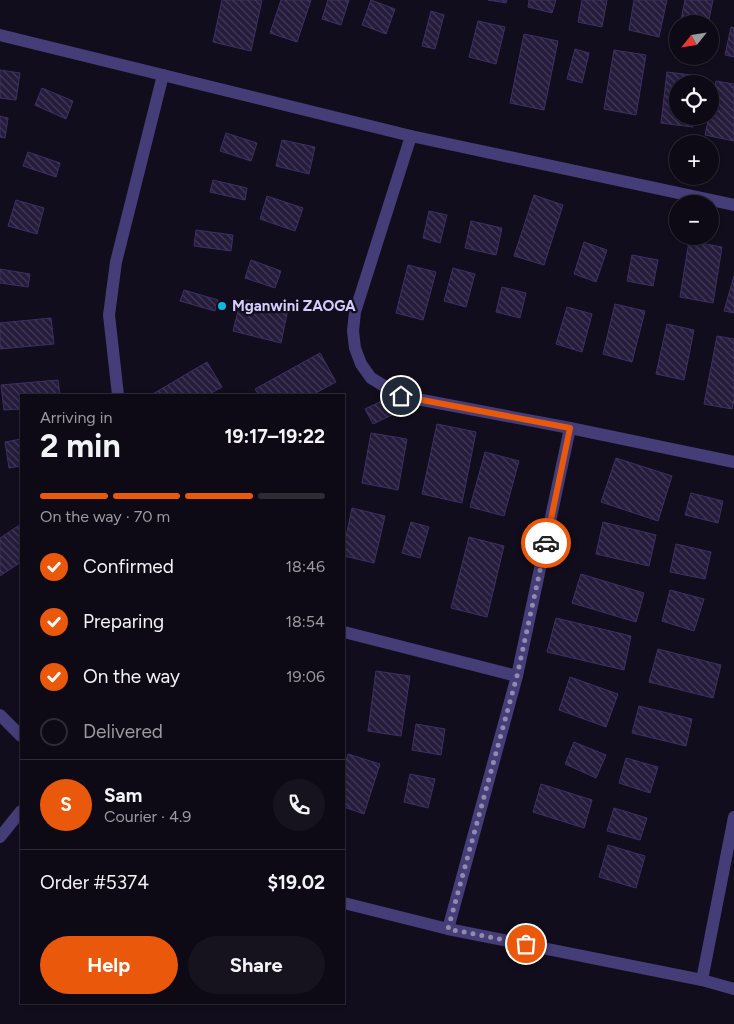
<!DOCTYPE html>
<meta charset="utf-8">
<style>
body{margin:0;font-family:Figtree,sans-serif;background:#16131e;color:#f1f3f6;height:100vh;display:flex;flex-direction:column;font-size:19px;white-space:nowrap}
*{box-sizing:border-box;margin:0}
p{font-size:16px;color:#9a9aa0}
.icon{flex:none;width:28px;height:28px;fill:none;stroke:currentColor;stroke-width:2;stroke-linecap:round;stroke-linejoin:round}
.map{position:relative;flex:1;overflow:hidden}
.sheet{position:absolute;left:20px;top:394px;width:325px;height:610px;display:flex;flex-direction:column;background:#0d0a15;border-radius:0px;box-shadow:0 1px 4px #0004,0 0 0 1px #2d2b34}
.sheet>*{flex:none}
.needle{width:32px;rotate:240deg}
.buttons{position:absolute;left:669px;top:15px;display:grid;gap:10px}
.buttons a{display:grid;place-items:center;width:50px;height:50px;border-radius:50%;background:#0d0a15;box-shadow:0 1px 4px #0004,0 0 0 1px #2d2b34;font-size:25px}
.pin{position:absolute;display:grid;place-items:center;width:42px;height:42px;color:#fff;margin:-21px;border:2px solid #fff;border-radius:50%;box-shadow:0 1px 5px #0007}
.courier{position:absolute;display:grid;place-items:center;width:50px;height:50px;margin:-25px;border:4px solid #ea580c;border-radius:50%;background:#fff;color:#222;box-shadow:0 1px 6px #0007}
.head em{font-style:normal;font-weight:700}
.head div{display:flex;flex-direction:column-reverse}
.head{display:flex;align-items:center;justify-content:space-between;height:85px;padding:0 20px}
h1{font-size:32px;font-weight:700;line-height:38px}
.bar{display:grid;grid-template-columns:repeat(4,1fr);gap:8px 5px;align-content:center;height:60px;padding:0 20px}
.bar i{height:6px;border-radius:4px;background:#2d2b34}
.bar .selected{background:#ea580c}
.bar p{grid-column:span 4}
.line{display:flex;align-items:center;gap:12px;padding:0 20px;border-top:1px solid #2d2b34}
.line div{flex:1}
.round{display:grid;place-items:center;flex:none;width:52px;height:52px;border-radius:26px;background:#16131e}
ol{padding:0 20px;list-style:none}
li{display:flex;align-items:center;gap:15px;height:55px}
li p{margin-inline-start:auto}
li .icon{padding:5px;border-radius:50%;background:#ea580c;color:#fff;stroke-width:4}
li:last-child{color:#9a9aa0}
li i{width:28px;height:28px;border:2px solid #2d2b34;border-radius:50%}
.cta{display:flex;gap:10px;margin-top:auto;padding:10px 20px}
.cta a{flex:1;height:58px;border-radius:30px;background:#ea580c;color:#fff;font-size:20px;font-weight:700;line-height:58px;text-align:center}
.cta a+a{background:#16131e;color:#f1f3f6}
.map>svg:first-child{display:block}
</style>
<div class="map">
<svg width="734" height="1024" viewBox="0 0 734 1024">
<defs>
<pattern id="building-back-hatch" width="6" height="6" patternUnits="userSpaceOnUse" patternTransform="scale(1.25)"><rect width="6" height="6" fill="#251b3b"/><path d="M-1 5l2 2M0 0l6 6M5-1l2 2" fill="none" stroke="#443b58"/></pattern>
</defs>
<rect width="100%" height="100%" fill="#110d1c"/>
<!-- building -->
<g fill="url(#building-back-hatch)" stroke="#3f2f65">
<polygon points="222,0 262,0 251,51 213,42"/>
<polygon points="281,0 311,0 297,42 270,33"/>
<polygon points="328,0 349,0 341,25 322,19"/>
<polygon points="371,0 395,9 386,34 362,25"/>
<polygon points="488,0 507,0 506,3"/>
<polygon points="529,0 556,0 552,13 528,7"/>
<polygon points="582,0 607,0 602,27 578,22"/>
<polygon points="634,0 667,0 659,37 629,30"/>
<polygon points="685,0 713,0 708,24 680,24"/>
<polygon points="431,11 444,15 435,49 422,46"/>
<polygon points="478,21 505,27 496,64 469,57"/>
<polygon points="731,27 734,28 734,57 725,55"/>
<polygon points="524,34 558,41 544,110 510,103"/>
<polygon points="575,49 589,53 582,83 567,79"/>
<polygon points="614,50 646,55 636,115 604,109"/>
<polygon points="0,70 20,73 16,100 0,98"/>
<polygon points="667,72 699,76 698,84 678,84 678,116 694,116 693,127 661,123"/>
<polygon points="716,81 734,84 734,141 705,135 709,116 710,116"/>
<polygon points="42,88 73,101 66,119 35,105"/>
<polygon points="0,116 8,118 5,138 0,137"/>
<polygon points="226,133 257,143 251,161 220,151"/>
<polygon points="282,140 315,147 309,174 276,166"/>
<polygon points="28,152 60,163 56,177 23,166"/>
<polygon points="213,180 247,188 245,200 210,192"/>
<polygon points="534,195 563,205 544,265 514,256"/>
<polygon points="267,196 303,208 295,231 260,219"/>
<polygon points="16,200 44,208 37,234 8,226"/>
<polygon points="429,211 447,215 440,243 423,238"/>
<polygon points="471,221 502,228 496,255 465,248"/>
<polygon points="196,230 233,235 231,251 194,246"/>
<polygon points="689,241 722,247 713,303 680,297"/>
<polygon points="584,242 607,250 596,282 574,274"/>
<polygon points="632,255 658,260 653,286 627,281"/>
<polygon points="251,260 281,271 275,288 245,278"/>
<polygon points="408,265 436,272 423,320 396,313"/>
<polygon points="453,268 475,274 466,307 444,301"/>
<polygon points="0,269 30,274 28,287 0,283"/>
<polygon points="734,276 734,313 724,311"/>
<polygon points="502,287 526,293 520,318 496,312"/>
<polygon points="184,290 218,300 215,311 180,301"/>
<polygon points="241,299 288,309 281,343 233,331"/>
<polygon points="615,304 645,311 632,362 603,354"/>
<polygon points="567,307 592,314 582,352 556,344"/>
<polygon points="51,318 54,344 0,349 0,323"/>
<polygon points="667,324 694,330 684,380 656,374"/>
<polygon points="717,336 734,339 734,400 732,409 704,404"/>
<polygon points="320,353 336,382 312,395 259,395 255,389"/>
<polygon points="207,362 222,387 208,395 151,395"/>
<polygon points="58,380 60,395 21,395 21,409 4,410 1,385"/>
<polygon points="388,398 396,413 373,424 365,409"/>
<polygon points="437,424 476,432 462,503 422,494"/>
<polygon points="371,433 407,439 398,490 362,483"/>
<polygon points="21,439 21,466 9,468 5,442"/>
<polygon points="485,452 519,461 504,516 470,507"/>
<polygon points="616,458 672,476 658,521 601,502"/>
<polygon points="691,493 723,501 718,523 685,515"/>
<polygon points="352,508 385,516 374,563 344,556 344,546"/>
<polygon points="411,522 429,527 420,558 402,553"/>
<polygon points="603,522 656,535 649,566 596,554"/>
<polygon points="21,524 21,562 0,576 0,538"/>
<polygon points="469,537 504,546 487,617 451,608"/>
<polygon points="676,544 711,552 705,579 670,572"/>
<polygon points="581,574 644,593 636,622 572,603"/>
<polygon points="670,590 704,599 694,631 662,621"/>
<polygon points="556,618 631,636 624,670 547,652"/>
<polygon points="658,649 721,665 713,698 649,682"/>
<polygon points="376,671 410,676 401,736 368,731"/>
<polygon points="570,677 618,694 606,727 559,710"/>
<polygon points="639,706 692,719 686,746 632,733"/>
<polygon points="416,724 445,729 441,755 412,750"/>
<polygon points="574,742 606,755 596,778 565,764"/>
<polygon points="348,754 380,764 364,814 344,807 344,767"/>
<polygon points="626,758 658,767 650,793 619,783"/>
<polygon points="410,774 435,779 428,808 404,802"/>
<polygon points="541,784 592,800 584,828 533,812"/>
<polygon points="614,808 647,818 640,840 607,831"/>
<polygon points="608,845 645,856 636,888 599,877"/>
</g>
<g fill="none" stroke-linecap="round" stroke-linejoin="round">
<!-- street -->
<g stroke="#453d77" stroke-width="12">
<polyline points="0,35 411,136 734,205"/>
<polyline points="411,136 355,312 353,331 355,348 361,364 371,378 401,396 570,428 734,462"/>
<polyline points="118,395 109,315 116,262 163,75"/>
<polyline points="344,632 517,676"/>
<polyline points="0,715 21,736"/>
<polyline points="0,837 21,811"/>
<polyline points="344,903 448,929 702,980 734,989"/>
<polyline points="448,929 517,676 570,428"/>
<polyline points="702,980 734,817"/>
</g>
</g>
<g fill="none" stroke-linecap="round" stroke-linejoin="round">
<!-- done -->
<polyline stroke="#928aac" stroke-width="5" stroke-dasharray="0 9" points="526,944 448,929 517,676 546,543"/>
<!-- route -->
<polyline stroke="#ea580c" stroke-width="6" points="401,396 570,428 546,543"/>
</g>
<!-- markers -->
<circle fill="#15b6de" stroke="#110d1c" stroke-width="2" cx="222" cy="306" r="5"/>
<g text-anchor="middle" stroke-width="4.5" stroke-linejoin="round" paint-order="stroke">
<!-- poi labels -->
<g font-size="15" font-weight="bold" fill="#d7cdfa" stroke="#110d1c" text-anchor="start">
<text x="232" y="311">Mganwini ZAOGA</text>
</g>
</g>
</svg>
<div class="buttons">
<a><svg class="needle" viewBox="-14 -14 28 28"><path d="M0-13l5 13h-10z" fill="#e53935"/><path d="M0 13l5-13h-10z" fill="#9a9aa0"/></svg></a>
<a><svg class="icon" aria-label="locate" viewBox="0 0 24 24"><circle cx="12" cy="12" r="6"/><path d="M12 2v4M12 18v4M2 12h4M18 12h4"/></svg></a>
<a>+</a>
<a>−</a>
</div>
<div class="pin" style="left:526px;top:944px;background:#ea580c"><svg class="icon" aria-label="bag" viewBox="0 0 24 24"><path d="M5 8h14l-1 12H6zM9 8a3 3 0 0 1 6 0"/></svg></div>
<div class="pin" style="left:401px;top:396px;background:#1f2937"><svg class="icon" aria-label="home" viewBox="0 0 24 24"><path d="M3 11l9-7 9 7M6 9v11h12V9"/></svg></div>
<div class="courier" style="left:546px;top:543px"><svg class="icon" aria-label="car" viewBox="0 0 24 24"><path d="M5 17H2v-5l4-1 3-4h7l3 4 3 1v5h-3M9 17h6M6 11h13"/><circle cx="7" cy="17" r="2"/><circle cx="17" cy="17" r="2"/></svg></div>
<section class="sheet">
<div class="head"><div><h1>2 min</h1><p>Arriving in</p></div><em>19:17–19:22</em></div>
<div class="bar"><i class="selected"></i><i class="selected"></i><i class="selected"></i><i></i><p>On the way · 70 m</p></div>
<ol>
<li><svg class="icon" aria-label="check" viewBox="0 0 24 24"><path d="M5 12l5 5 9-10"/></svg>Confirmed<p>18:46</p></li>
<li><svg class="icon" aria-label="check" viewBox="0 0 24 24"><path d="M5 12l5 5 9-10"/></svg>Preparing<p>18:54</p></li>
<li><svg class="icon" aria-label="check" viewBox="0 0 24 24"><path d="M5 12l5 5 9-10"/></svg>On the way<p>19:06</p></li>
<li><i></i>Delivered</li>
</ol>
<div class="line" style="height:90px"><b class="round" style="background:#ea580c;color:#fff">S</b><div><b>Sam</b><p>Courier · 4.9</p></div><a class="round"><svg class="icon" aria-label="phone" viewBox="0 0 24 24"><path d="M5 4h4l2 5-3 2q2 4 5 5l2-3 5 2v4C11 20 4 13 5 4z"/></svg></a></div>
<div class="line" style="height:65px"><div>Order #5374</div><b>$19.02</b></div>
<div class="cta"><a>Help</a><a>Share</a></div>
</section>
</div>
